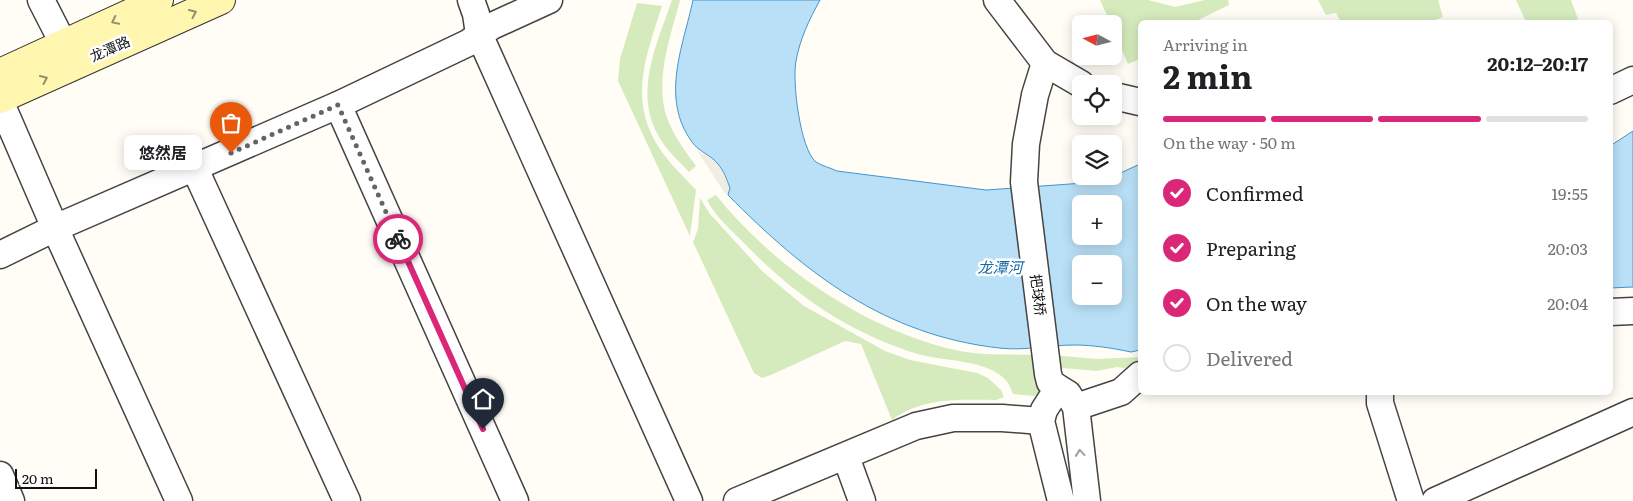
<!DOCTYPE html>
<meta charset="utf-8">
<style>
body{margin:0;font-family:Literata,"Noto Sans SC",serif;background:#f2f2f2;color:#202124;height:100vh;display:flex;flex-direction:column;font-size:19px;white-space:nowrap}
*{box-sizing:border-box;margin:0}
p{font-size:16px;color:#757577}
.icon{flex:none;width:28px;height:28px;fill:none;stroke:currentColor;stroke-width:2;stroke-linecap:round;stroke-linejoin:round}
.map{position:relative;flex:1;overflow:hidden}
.side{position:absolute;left:1138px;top:20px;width:475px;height:375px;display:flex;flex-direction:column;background:#fff;border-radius:8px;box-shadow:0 2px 12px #0003}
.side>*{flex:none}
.needle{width:32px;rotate:277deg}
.fabs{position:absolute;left:1072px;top:15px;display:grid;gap:10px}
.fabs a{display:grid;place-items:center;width:50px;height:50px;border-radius:8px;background:#fff;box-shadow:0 2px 12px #0003;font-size:25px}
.scale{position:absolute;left:15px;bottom:12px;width:82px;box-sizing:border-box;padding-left:5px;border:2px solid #111;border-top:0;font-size:14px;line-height:18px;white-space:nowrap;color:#111;-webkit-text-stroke:4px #fff;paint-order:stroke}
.pin{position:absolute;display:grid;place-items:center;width:42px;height:42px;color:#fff;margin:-51px -21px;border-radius:50% 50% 50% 0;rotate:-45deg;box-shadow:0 0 5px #0007}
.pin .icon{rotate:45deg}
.courier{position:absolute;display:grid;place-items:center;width:50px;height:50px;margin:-25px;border:4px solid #db2777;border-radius:50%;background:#fff;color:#222;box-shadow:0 1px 6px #0007}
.bubble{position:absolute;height:35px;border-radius:8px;background:#fff;box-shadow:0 2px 12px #0003;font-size:16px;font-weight:700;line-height:35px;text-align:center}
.summary em{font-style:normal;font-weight:700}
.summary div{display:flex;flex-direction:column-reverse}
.summary{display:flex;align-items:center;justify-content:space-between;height:85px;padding:0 25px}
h1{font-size:32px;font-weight:700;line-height:38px}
.bar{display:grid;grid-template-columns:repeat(4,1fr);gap:8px 5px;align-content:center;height:60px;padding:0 25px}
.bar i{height:6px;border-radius:4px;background:#e0e0e0}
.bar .active{background:#db2777}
.bar p{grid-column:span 4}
ol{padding:0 25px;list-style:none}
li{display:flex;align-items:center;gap:15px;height:55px}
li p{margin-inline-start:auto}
li .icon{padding:5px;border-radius:50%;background:#db2777;color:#fff;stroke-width:4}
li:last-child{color:#757577}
li i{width:28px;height:28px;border:2px solid #e0e0e0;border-radius:50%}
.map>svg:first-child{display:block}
</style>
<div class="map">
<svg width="1633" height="501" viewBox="0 0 1633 501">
<rect width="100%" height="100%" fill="#fffdf5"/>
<!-- green -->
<g fill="#d5ebbd">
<path d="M672 0H680C670 39 651 88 671 127 677 141 687 153 696 166L689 172C679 161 667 151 659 137 633 92 657 44 672 0Z"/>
<polygon points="1100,0 1148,0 1175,7 1205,0 1228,0 1229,5 1194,22 1140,22 1140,59 1128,64 1114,31 1114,24 1111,24"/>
<polygon points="1318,0 1438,0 1443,17 1430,22 1341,22 1336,13 1326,15"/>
<polygon points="1516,0 1571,0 1578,19 1570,22 1526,22"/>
<path d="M637 3 662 6C647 53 629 96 656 143 666 160 683 176 696 190L690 236 618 81 620 59Z"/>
<path d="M716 195C774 267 864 329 955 350 982 356 1011 354 1039 355L1043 392 1034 396 1013 394C1004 358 948 363 918 354 849 333 793 294 744 243 730 229 716 217 707 200Z"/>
<path d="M700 198 710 214 763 272 804 306 885 351 910 360 977 373 988 378 1001 390 1004 397 996 400C961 400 922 397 892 420L861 344 845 341 771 375 762 378 754 373 693 242 698 229Z"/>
<polygon points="1052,355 1097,359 1140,357 1140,368 1135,370 1117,367 1096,371 1052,367"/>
</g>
<!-- plaza -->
<polygon fill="#f1ede2" points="697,150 718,163 730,188 728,195 724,192"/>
<!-- water -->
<g fill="#b9e0f7" stroke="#3f96cf" fill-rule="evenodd">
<path d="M693 0H820C809 20 800 39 796 61 792 81 800 149 816 162 822 166 831 168 837 171L986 190 1084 183 1114 176 1140 164V350L1131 352C1112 348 1093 345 1074 345 1049 345 1024 351 999 348 885 335 806 274 728 195L730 188C727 180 724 171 718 164 711 155 699 152 692 142 660 98 683 47 693 0ZM1081 204H1114V236H1081ZM1081 264H1114V296H1081Z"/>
<polygon points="1633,131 1633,287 1610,288 1610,146"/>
</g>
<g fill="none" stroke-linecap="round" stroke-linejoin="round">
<!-- street casing -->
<g stroke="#444" stroke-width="29">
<g id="street">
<polyline points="41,0 64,45"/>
<polyline points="471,0 476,14 479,34 689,501"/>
<polyline points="997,0 1045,63 1081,84"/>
<polyline points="1045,63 1035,95 1026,144 1024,182 1048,374 1050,382 1058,388"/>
<polyline points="1610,91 1633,80"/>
<polyline points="1114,96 1140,102"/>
<polyline points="0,101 55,228 179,501"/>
<polyline points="338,105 515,501"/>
<polyline points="195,169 347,501"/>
<polyline points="0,255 55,228 338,105 468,43 492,26 549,0"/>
<polyline points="1610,312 1633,311"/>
<polyline points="1380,392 1380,403 1411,501"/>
<polyline points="1076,407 1121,392 1140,375"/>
<polyline points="846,457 862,501"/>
<polyline points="0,475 11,501"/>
<polyline points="737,501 916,426 953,418 1002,418 1041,421"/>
<polyline points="1061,501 1041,421 1044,410 1058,388 1068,394 1076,407 1087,501"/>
<polyline points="1435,501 1633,412"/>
</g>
</g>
<!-- secondary casing -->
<g stroke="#333" stroke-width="30">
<g id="secondary">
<polyline points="0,73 159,0"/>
<polyline points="0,99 221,0"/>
</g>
</g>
<!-- street -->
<use href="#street" stroke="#fff" stroke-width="26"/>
<!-- secondary -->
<use href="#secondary" stroke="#fff6b0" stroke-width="28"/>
</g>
<!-- one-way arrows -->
<defs><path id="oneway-chevron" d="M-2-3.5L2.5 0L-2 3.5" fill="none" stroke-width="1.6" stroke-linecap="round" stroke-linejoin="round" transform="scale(1.25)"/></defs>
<g stroke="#948f68">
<use href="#oneway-chevron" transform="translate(193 13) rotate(-24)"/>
<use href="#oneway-chevron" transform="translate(115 21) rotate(154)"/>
<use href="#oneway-chevron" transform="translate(44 79) rotate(-24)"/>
</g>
<use stroke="#a0a0a0" href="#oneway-chevron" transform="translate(1080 453) rotate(-95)"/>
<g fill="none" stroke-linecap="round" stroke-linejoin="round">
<!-- done -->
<polyline stroke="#646461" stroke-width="5" stroke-dasharray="0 9" points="231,153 338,105 398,239"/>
<!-- route -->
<polyline stroke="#db2777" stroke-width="6" points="398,239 483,429"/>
</g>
<g text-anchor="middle" stroke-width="5" stroke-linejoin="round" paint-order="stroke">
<!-- street labels -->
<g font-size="14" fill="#111" stroke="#fff">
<text transform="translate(110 49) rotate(-24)" y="5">龙潭路</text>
<text transform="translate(1038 295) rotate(83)" y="5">把球桥</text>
</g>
<!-- water labels -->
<g font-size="15" font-style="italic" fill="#1768a6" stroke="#fff">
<text x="1000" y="273">龙潭河</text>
</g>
</g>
</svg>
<div class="fabs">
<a><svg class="needle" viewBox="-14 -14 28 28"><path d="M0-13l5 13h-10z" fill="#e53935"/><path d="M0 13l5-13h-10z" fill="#757577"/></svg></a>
<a><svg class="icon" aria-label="locate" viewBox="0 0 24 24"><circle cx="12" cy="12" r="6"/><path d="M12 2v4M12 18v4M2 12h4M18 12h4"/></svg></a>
<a><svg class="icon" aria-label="layers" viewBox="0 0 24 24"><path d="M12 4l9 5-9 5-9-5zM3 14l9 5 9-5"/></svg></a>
<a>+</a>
<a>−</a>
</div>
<div class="scale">20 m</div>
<div class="pin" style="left:231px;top:153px;background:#ea580c"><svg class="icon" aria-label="bag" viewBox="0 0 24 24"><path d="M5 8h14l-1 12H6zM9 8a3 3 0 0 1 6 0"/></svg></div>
<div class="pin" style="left:483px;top:429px;background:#1f2937"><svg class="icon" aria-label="home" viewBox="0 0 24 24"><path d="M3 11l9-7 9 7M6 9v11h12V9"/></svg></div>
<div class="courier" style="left:398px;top:239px"><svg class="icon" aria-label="bike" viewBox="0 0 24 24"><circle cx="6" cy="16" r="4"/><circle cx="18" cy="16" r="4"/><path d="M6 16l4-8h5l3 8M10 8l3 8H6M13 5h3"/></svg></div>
<div class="bubble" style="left:124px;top:135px;width:78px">悠然居</div>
<section class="side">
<div class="summary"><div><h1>2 min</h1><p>Arriving in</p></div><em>20:12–20:17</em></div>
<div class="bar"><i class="active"></i><i class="active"></i><i class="active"></i><i></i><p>On the way · 50 m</p></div>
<ol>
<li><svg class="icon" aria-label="check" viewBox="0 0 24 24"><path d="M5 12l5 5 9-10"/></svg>Confirmed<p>19:55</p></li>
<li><svg class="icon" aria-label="check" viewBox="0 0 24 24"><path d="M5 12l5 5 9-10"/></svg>Preparing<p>20:03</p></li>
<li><svg class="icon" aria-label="check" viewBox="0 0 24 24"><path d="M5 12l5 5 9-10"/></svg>On the way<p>20:04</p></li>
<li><i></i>Delivered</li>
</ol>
</section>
</div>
